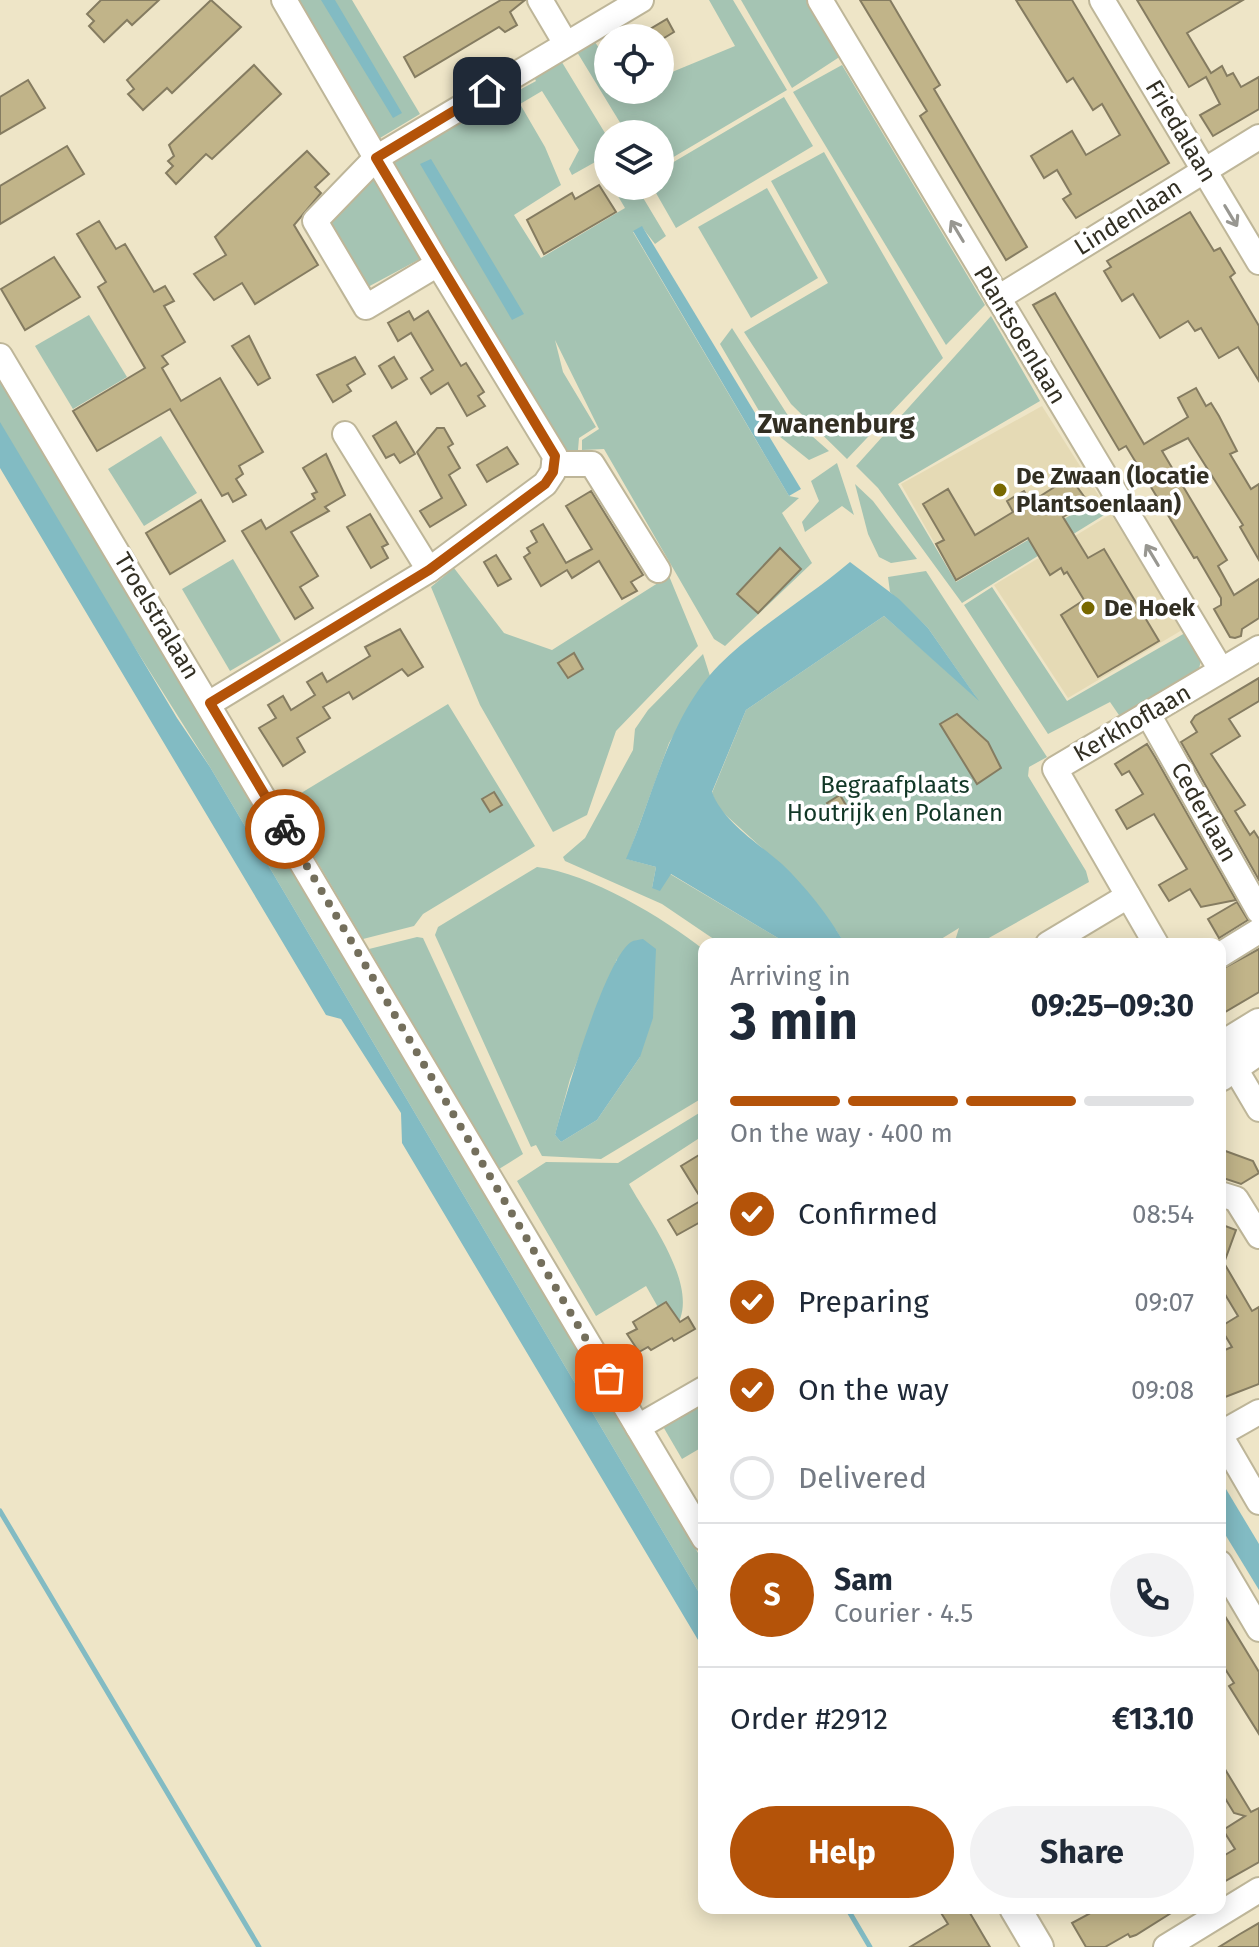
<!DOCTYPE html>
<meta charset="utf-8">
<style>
body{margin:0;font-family:"Fira Sans",sans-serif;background:#f2f2f3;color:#1f2937;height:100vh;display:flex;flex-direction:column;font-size:30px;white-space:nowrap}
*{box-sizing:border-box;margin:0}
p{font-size:26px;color:#747a83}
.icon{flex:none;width:44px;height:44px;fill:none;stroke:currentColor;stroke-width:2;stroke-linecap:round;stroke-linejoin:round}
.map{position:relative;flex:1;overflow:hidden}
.side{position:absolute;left:698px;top:938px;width:528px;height:976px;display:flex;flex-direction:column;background:#fff;border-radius:16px;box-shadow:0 4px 20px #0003}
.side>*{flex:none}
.controls{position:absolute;left:594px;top:24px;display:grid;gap:16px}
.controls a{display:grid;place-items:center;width:80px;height:80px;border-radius:50%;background:#fff;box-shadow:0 4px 20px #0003;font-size:40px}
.pin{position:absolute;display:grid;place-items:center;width:68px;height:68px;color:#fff;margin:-34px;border-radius:16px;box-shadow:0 4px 12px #0006}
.courier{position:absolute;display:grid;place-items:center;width:80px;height:80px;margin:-40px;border:6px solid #b45309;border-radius:50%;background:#fff;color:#222;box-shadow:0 2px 10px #0007}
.summary em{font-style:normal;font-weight:700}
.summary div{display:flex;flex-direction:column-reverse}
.summary{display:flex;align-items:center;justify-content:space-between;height:136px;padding:0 32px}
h1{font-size:52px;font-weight:700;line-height:60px}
.bar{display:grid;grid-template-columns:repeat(4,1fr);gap:12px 8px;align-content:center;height:96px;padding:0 32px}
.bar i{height:10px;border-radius:6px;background:#e0e1e3}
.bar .on{background:#b45309}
.bar p{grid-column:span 4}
.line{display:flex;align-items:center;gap:20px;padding:0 32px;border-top:2px solid #e0e1e3}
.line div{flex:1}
.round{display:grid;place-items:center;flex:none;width:84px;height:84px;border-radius:42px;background:#f2f2f3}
ol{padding:0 32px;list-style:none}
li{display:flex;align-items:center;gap:24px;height:88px}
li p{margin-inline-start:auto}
li .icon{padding:8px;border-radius:50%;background:#b45309;color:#fff;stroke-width:4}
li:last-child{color:#747a83}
li i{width:44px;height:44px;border:4px solid #e0e1e3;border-radius:50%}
.action{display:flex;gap:16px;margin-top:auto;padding:16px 32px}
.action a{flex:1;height:92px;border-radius:48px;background:#b45309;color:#fff;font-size:32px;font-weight:700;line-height:92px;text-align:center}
.action a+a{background:#f2f2f3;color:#1f2937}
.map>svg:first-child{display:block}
</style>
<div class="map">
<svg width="1259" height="1947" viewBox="0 0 1259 1947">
<rect width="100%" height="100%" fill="#eee5c7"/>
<!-- built -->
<g fill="#e5dab5">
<polygon points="1042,406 1099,496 956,581 901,484"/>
<polygon points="1111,514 1182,630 1068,698 994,585"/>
</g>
<!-- green -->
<g fill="#a5c4b3" fill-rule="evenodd">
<polygon points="299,0 352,0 420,114 380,138"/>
<polygon points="709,0 733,0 787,90 660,165 660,134 627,134 577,52 595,42 608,62 608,90 660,90 660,77 735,46"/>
<polygon points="741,0 811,0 844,54 792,88"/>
<polygon points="560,59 608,138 608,179 597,161 572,175 569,169 579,150 542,91 520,104 545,147 561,185 514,215 541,258 625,208 612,186 636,186 666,236 655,244 642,227 633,232 789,496 799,498 782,513 812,563 725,646 714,639 604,449 582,450 582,440 599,429 555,340 563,372 596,427 579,438 578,450 564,458 392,160 536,81 533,75"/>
<polygon points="842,65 985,305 946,345 793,92"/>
<polygon points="784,97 813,146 676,228 652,186 660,186 660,170"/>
<polygon points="824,152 943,358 847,459 791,404 744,332 828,283 771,181"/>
<polygon points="369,177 381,181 420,259 366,288 326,214"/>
<polygon points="767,188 818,278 751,318 698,227"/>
<polygon points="89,315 127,377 73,409 35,346"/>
<polygon points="991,316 1040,401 898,484 956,582 1100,498 1109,512 962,603 878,488 856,466"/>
<polygon points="732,328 787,414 829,451 809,460 769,428 720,344"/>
<polygon points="0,377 394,1044 633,1433 704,1564 704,1601 210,767 0,434"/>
<polygon points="161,436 197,493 144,526 108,469"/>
<polygon points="837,463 854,515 842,506 805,532 802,522 819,501 811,481"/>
<polygon points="855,484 873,501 917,559 891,563 879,557 868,534"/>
<polygon points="233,559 281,641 230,671 182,589"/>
<polygon points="454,568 504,633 552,650 669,576 698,646 616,731 587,815 553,832 480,705 431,587"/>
<polygon points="926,571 1047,757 1029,767 1028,776 1086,871 1089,882 978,944 954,944 959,928 933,944 845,944 836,930 762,848 718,808 712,793 746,710 884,616 976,697 928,628 890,592 888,577"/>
<polygon points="992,587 1067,701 1185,633 1201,660 1199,669 1121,718 1110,702 1048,734 964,605"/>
<polygon points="703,654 710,676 669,743 627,859 656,867 652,888 670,874 788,944 721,944 662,904 565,861 563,857 585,838 633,750 635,729 648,710"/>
<polygon points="448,704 535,846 423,914 414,926 363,939 283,804"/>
<path d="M537 867C589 873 664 918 704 950V1084L699 1100 601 1159 542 1156 536 1145 531 1147 435 935 438 927ZM617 959 640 1057 597 1120 561 1142 555 1135 570 1079Z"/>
<polygon points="417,937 423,938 523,1154 499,1169 369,949"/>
<path d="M704 1110V1135L629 1184C648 1219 707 1294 672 1332L646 1286 596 1316 517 1181 546 1162 618 1163Z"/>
<polygon points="704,1398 704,1446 682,1459 661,1423"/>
</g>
<!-- water -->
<g fill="#82bbc3">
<polygon points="321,0 335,0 402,113 393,118"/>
<polygon points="431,159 524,314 512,320 420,164"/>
<polygon points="642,226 801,489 789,496 633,231"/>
<polygon points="0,422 177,718 210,767 704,1601 704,1650 402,1143 401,1113 341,1019 326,1015 0,468"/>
<path d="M850 562 899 599 928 628 979 701 884 616 746 710 712 792C723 822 758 843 782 864 806 887 828 915 845 944H788L671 874 660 891 652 888 656 867 626 859C654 794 668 718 719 665 757 627 809 597 850 562Z"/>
<path d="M643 939 656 949 653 1018 640 1057 597 1120 561 1142 555 1135C564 1101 605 959 631 942 634 940 639 940 643 939Z"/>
<polygon points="1220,1479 1259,1544 1259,1590 1220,1526"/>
</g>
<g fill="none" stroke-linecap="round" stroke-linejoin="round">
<!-- stream -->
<g stroke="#82bbc3" stroke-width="5">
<polyline points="0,1511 259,1947"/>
<polyline points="847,1908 870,1947"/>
</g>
</g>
<!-- building -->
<g fill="#c1b489" stroke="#857c61" stroke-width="2">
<polygon points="101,0 159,0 132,25 127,20 104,42 89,26 94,21 87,14"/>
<polygon points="211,0 241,27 172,93 167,88 143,110 128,94 134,89 127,80"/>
<polygon points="501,0 525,0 510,12 517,25 505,32 499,27 415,77 404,57"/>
<polygon points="860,0 890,0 940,85 934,89 1027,247 1006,260 920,116 927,111"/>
<polygon points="1016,0 1072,0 1169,163 1076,218 1063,199 1071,194 1057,170 1044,178 1031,156 1072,131 1086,155 1120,135 1102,104 1093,110 1073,78 1067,82"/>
<polygon points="1137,0 1243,0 1187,33 1211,73 1222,66 1227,76 1233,73 1241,87 1259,77 1259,109 1213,136 1200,115 1220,104 1206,77 1189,87"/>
<polygon points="667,19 674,32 664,38 635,38"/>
<polygon points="254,65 281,94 212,159 206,154 176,184 166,173 173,166 168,161 174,156 169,145"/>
<polygon points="28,80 45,108 0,134 0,97"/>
<polygon points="67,146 84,174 0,224 0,186"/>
<polygon points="307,151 329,174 315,187 321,193 294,225 318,265 255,304 242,283 214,300 194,274 226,255 215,237"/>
<polygon points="599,185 616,212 544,254 527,220 572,193 575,199"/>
<polygon points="1190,212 1214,251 1220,248 1235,273 1230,277 1259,326 1259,381 1238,347 1219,358 1201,328 1195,331 1188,321 1160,338 1133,294 1122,301 1104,271 1111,267 1107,261"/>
<polygon points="99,221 116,249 125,244 154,292 165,286 174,301 164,306 185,342 162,356 168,364 162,368 181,401 220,378 263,452 239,466 243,474 236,479 246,495 233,502 228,493 222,496 170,409 97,451 73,411 145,368 98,287 106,282 77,234"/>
<polygon points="54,257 80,297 25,330 1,289"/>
<polygon points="1055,293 1144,444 1188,417 1178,398 1196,388 1206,406 1211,403 1219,416 1237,451 1230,454 1251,489 1259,484 1259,560 1240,527 1243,525 1188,438 1162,451 1227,560 1218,566 1234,595 1259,579 1259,618 1242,629 1241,636 1235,638 1230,637 1214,609 1221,605 1221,598 1197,557 1194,558 1126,446 1119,450 1033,305"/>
<polygon points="409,311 414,320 428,311 461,366 466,363 484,392 478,396 485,406 467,416 448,383 431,394 421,378 433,370 411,333 398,341 388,323"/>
<polygon points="249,336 270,378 258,385 232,346"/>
<polygon points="355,357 365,374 347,385 351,391 333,402 317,375"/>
<polygon points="394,357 407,379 392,388 379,366"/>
<polygon points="396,422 415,454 400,463 394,454 386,458 373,436"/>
<polygon points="437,428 444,428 453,444 448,447 460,468 449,475 466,505 430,527 420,511 442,498 417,452"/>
<polygon points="507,447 518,464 487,482 477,465"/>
<polygon points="326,454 345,495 325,507 329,511 291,532 318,576 300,587 313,608 295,619 242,531 261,520 266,529 315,499 312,494 317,492 303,468"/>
<polygon points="1070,477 1088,502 1063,517 1088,558 1104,549 1159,641 1098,677 1061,615 1084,600 1067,572 1064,574 1061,568 1050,575 1028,538 956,580 936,544 944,540 923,504 948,489 975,535 1013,512 1007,501 1024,491 1031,502"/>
<polygon points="591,491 643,575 631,582 637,591 622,599 599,561 572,578 567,570 541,586 524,557 530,553 527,548 537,542 531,531 543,524 566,563 592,549 566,506"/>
<polygon points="201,500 225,541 170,574 146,533"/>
<polygon points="370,514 388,544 382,547 388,558 371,568 347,527"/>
<polygon points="780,548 801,569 758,613 737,594"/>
<polygon points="496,555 511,579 498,586 484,562"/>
<polygon points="400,629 423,667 408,676 402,669 353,699 349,692 323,707 330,718 297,738 305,752 283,766 259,728 276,718 268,705 283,696 291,710 315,695 307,682 322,673 327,682 370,656 365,647"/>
<polygon points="574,653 583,669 568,678 558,663"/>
<polygon points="1259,678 1259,701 1229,719 1240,736 1211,754 1245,805 1235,811 1250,835 1254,831 1259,839 1259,880 1181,742 1197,732 1191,722 1195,716"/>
<polygon points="957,714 988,742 1001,768 977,784 940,724"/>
<polygon points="1147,744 1155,757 1236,900 1201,907 1190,889 1169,901 1159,885 1187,869 1154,814 1127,829 1116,810 1143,794 1129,771 1122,775 1115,764"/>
<polygon points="494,792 502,805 490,812 482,799"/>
<polygon points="840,795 847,807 834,815 827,803"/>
<polygon points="1237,902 1248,920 1219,938 1208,919"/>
<polygon points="1259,949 1259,992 1220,1015 1220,970"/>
<polygon points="1220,1149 1253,1161 1259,1173 1241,1184 1220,1177"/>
<polygon points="704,1152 704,1220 677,1235 668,1220 702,1200 681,1166"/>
<polygon points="1220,1224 1236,1230 1224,1263 1252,1311 1259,1307 1259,1384 1220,1399 1220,1352 1232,1347 1220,1327 1238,1316 1220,1286"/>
<polygon points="666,1302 680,1322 688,1317 695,1329 674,1341 672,1338 651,1350 648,1347 639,1352 627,1334 637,1329 633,1322"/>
<polygon points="1220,1608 1259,1672 1259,1734 1229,1686 1234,1683 1220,1661"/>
<polygon points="1220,1761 1251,1812 1259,1808 1259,1862 1220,1884 1220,1858 1235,1849 1223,1830 1245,1816 1234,1813 1220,1790"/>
<polygon points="938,1908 967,1908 990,1947 910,1947 948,1924"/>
<polygon points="1085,1908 1179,1908 1136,1935 1130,1937 1128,1934 1105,1947 1086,1947 1072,1923 1089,1914"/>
<polygon points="1259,1923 1259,1947 1219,1947 1240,1934"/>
</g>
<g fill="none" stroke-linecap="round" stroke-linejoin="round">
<!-- minor casing -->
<g stroke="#beb699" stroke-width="28">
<g id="minor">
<polyline points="540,0 566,44"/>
<polyline points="820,0 1221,670"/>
<polyline points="1102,0 1259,262"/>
<polyline points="438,264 366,307 315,221 376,158 641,0"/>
<polyline points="998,298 1259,137"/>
<polyline points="0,356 704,1538"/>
<polyline points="345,434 429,570"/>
<polyline points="554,464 592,464 658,570"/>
<polyline points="210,703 429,570 545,484 553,472 555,456 438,264 284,0"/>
<polyline points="1148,714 1259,911"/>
<polyline points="1048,944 1128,896"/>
<polyline points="1156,944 1055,769 1259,648"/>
<polyline points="1220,955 1259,931"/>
<polyline points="1222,1054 1233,1065 1259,1109"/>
<polyline points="1220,1194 1236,1199 1259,1236"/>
<polyline points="638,1427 704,1389"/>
<polyline points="1220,1434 1259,1412"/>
<polyline points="1220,1435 1259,1502"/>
<polyline points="1220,1563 1259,1629"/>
<polyline points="1166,1947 1259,1890"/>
</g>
</g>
<!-- major casing -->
<g stroke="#beb699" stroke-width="34">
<g id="major">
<polyline points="1220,1048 1259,1024"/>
<polyline points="1220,1076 1259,1049"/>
<polyline points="1015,1908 1038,1947"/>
</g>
</g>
<!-- minor -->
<use href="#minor" stroke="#fff" stroke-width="24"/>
<!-- major -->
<use href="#major" stroke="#fff" stroke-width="30"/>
</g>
<!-- one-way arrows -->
<defs><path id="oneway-shaft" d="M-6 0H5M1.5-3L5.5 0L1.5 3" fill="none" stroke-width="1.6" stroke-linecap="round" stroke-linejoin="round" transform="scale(2)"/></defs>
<g stroke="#989791">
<use href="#oneway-shaft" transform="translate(1231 216) rotate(59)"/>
<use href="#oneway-shaft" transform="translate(957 231) rotate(-121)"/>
<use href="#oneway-shaft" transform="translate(1152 555) rotate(-121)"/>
</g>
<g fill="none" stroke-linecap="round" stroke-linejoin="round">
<!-- done -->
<polyline stroke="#746f5c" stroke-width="8" stroke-dasharray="0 14.4" points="285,829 609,1378"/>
<!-- route -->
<polyline stroke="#b45309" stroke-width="10" points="285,829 210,703 429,570 545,484 553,472 555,456 376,158 487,91"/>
</g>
<!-- markers -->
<g fill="#786800" stroke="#fff" stroke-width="3">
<circle cx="1000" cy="490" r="8"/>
<circle cx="1088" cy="608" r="8"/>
</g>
<g text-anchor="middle" stroke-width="7" stroke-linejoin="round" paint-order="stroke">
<!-- street labels -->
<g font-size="24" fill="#322f23" stroke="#fff">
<text transform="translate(1181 131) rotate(59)" y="8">Friedalaan</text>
<text transform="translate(1128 217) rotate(-32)" y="8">Lindenlaan</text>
<text transform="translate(1020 335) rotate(59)" y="8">Plantsoenlaan</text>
<text transform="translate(157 616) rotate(59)" y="8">Troelstralaan</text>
<text transform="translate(1132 723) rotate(-30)" y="8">Kerkhoflaan</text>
<text transform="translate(1204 812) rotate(61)" y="8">Cederlaan</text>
</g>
<!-- poi labels -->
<g font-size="24" font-weight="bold" fill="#322f23" stroke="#fff" text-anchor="start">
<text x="1016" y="484">De Zwaan (locatie<tspan x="1016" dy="28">Plantsoenlaan)</tspan></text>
<text x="1104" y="616">De Hoek</text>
</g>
<!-- park labels -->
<g font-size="24" fill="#113726" stroke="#fff">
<text x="895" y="793">Begraafplaats<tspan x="895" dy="28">Houtrijk en Polanen</tspan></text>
</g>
<!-- quarter labels -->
<g font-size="28" font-weight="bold" fill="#322f23" stroke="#fff">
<text x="836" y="433">Zwanenburg</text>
</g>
</g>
</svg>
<div class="controls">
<a><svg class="icon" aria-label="locate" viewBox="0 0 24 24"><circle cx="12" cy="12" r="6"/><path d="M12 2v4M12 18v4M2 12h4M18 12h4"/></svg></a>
<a><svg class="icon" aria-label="layers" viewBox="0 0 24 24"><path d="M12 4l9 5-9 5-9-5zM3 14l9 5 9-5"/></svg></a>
</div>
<div class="pin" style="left:609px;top:1378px;background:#ea580c"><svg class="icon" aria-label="bag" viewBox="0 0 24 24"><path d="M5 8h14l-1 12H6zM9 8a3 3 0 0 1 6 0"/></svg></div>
<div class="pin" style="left:487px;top:91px;background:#1f2937"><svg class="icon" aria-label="home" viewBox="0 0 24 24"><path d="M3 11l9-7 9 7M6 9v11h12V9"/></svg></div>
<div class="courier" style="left:285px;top:829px"><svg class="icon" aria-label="bike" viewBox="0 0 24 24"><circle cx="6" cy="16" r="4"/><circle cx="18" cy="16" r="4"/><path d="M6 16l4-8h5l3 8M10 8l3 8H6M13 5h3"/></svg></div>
<section class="side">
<div class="summary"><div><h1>3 min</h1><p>Arriving in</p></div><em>09:25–09:30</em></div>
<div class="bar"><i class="on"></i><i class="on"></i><i class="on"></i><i></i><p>On the way · 400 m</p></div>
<ol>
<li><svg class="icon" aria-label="check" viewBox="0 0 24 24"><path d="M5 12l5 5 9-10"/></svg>Confirmed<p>08:54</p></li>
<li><svg class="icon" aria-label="check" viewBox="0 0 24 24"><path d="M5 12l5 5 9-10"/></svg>Preparing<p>09:07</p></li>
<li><svg class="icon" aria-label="check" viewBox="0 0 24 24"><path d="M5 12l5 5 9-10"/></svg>On the way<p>09:08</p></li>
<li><i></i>Delivered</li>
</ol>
<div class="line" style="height:144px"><b class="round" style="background:#b45309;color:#fff">S</b><div><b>Sam</b><p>Courier · 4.5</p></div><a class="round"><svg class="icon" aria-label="phone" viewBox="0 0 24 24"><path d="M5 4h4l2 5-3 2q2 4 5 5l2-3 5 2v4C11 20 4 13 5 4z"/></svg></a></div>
<div class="line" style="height:104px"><div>Order #2912</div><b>€13.10</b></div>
<div class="action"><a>Help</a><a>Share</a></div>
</section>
</div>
